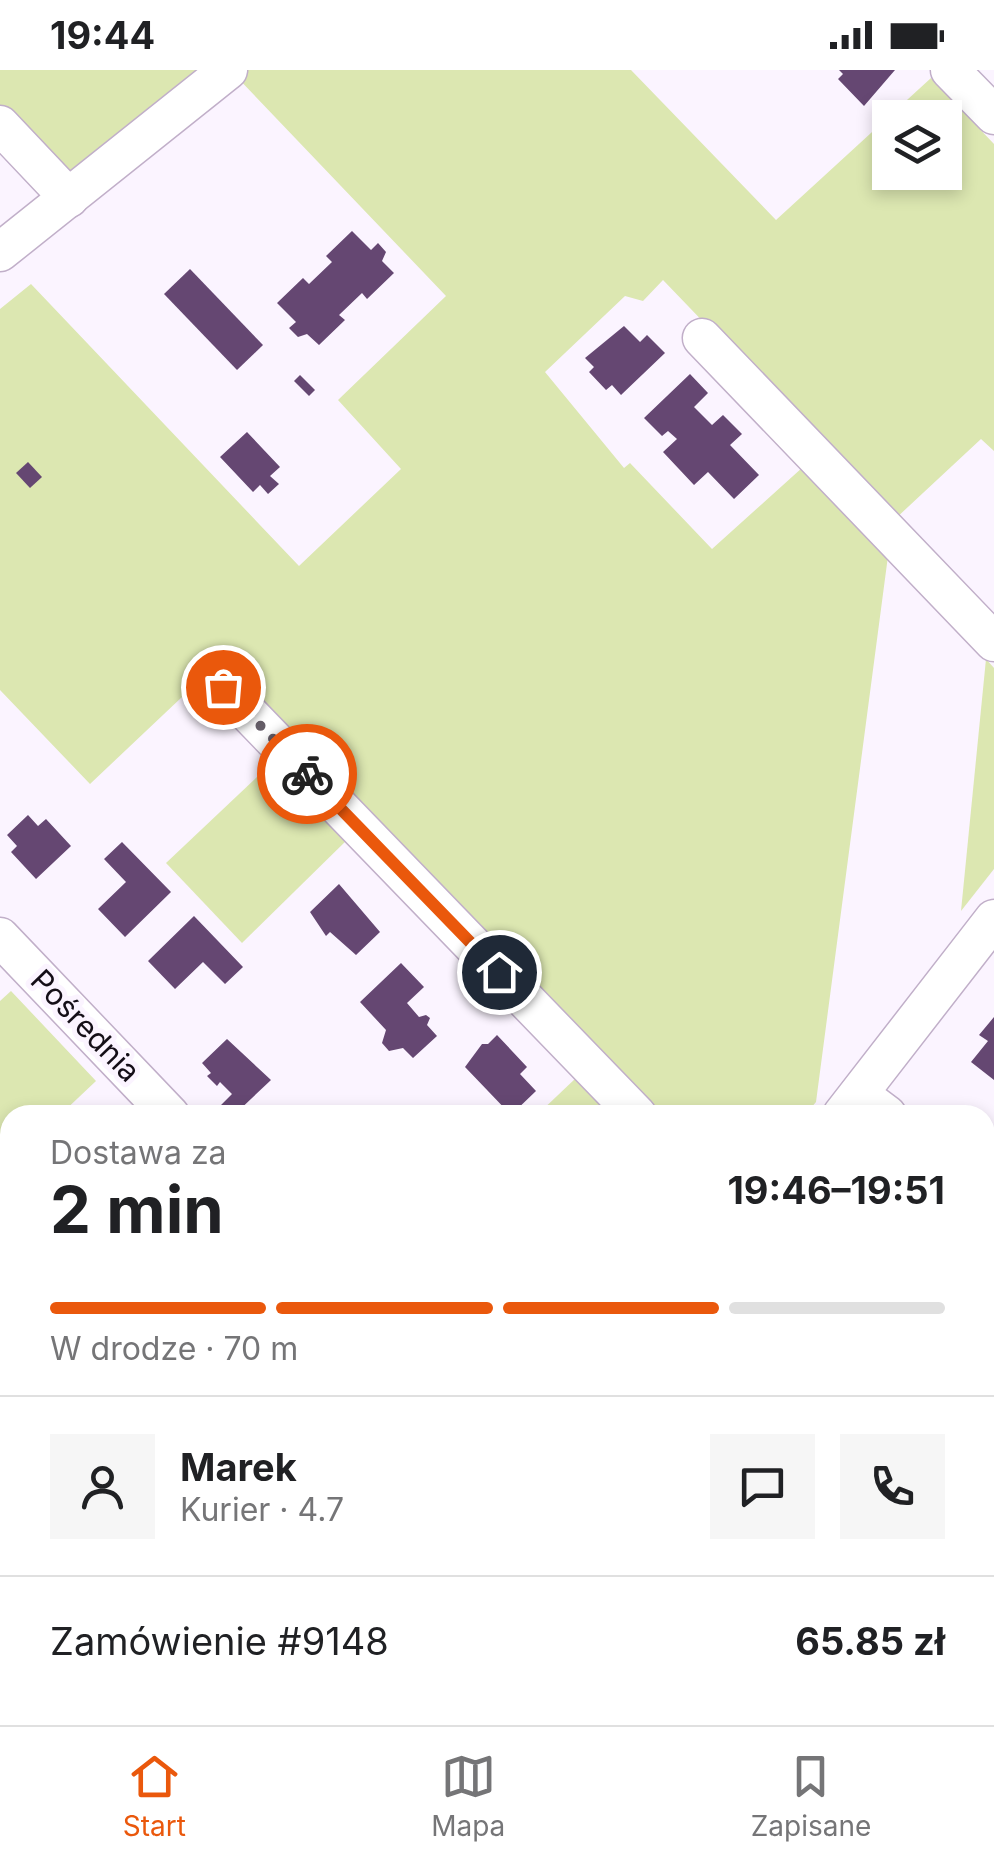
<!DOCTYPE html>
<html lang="pl">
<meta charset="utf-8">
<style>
body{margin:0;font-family:Inter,sans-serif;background:#f6f6f6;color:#202124;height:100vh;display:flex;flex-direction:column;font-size:38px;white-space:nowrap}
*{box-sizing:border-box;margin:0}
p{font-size:32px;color:#757577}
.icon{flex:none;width:55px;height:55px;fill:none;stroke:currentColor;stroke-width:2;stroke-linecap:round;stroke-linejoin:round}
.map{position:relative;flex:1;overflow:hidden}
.sheet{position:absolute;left:0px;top:1035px;width:995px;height:620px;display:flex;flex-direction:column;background:#fff;border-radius:30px 30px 0 0;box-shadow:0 5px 15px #0003}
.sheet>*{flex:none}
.buttons{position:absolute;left:872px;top:30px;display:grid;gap:20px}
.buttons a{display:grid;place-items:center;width:90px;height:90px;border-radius:0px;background:#fff;box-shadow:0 5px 15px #0003;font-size:50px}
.pin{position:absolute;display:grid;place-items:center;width:85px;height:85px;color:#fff;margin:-42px;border:5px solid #fff;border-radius:50%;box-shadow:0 2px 10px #0007}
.courier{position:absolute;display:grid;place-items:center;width:100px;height:100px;margin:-50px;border:8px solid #ea580c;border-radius:50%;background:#fff;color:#222;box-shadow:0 2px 12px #0007}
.summary em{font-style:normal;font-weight:700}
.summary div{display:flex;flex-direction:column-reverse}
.summary{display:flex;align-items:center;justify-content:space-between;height:170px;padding:0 50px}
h1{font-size:65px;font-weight:700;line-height:75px}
.bar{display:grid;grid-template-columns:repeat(4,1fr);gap:15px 10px;align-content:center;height:120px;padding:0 50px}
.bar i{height:12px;border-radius:8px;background:#e0e0e0}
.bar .selected{background:#ea580c}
.bar p{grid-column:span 4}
.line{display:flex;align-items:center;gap:25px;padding:0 50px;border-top:2px solid #e0e0e0}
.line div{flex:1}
.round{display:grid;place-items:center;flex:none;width:105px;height:105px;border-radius:0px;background:#f6f6f6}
.status{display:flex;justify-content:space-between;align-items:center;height:70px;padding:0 50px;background:#fff;direction:ltr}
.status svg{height:28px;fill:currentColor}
.menu{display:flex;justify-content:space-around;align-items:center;height:140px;border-top:2px solid #e0e0e0;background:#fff;font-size:28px;color:#757577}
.menu a{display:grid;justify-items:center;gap:5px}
.menu .selected{color:#ea580c}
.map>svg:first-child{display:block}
</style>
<div class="status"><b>19:44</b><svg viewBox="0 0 49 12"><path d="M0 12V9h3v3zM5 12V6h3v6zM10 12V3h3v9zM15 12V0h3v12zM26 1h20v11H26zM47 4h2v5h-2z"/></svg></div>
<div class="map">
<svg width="994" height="1655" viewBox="0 0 994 1655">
<rect width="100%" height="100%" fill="#fbf4ff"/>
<!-- green -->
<g fill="#dce7b1" fill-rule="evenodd">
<polygon points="0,0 210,0 71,105 0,38"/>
<path d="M239 0H631L776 150 931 8 994 74V381L981 369 894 450 663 210 643 231 625 226 545 302 624 398 630 393 712 479 803 397 888 486 816 1032 805 1045H653L224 592 200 610 90 714 0 620V239L31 214 299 496 401 399 338 330 446 226 234 4ZM890 48H945V102H890Z"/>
<polygon points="986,589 994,598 994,799 961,841"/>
<polygon points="275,690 349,768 242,873 166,793"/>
<polygon points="11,921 96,1011 60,1045 10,1045 10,1092 0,1102 0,931"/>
<polygon points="577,1007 613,1045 537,1045"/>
<polygon points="985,1138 994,1145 994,1467 985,1478"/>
<polygon points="0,1451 10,1462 10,1645 183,1645 193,1655 0,1655"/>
<polygon points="420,1645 756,1645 755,1655 412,1655"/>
<polygon points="816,1645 898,1645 910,1655 815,1655"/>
</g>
<!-- building -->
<g fill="#654772">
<polygon points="839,0 895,0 864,36 838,9 843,4"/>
<polygon points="352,161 371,180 378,173 386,182 382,191 394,203 367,229 362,223 339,245 345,250 319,275 307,264 298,267 289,258 296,252 277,233 303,208 309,214 332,192 326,186"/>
<polygon points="190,199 263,275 237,300 164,224"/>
<polygon points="624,256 640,272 647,265 665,283 621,325 612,315 606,320 589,302 594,297 585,288"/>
<polygon points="690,304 708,323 694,337 712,355 723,345 742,364 730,375 759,405 734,429 708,402 694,415 663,382 677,369 668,361 662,366 644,348"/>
<polygon points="300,305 315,320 309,326 294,311"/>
<polygon points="247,362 280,397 270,406 279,414 268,424 260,415 253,422 220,387"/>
<polygon points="28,392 42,407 30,418 16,403"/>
<polygon points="28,745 38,756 46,749 71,776 36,809 11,782 17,776 7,765"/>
<polygon points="122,772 171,822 125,867 98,839 126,812 104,789"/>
<polygon points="339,814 380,862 356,885 330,862 326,866 310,842"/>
<polygon points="194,846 243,897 225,914 203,892 175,919 148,891"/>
<polygon points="401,893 424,917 407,933 419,947 426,945 430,948 427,955 437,966 413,988 403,978 389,981 382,973 386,960 360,932"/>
<polygon points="994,947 994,1010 971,992 988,971 979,965"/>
<polygon points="497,965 527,997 520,1004 536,1021 511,1045 465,997 482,974 488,974"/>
<polygon points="227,969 271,1010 234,1045 227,1045 219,1037 232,1024 220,1012 217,1016 207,1006 211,1003 202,993"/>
<polygon points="0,1324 10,1334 10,1383 0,1373"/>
<polygon points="994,1556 994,1618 985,1611 985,1568"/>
<polygon points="985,1627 994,1634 994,1655 941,1655 929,1645 985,1645"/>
</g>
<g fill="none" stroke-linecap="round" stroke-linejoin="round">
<!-- minor casing -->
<g stroke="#c1afc9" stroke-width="41">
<g id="minor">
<polyline points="950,0 994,45"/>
<polyline points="0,55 69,128"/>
<polyline points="0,182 228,0"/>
<polyline points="702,268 994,572"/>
<polyline points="223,617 637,1045"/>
<polyline points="0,867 170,1045"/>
<polyline points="859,1024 887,1045"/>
<polyline points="842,1045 994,849"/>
<polyline points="985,1121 994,1128"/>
<polyline points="0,1433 10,1443"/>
<polyline points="200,1645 210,1655"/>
<polyline points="373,1655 381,1645"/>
</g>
</g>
<!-- minor -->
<use href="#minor" stroke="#fff" stroke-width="38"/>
</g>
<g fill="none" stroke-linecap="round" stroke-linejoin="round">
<!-- done -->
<polyline stroke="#655e68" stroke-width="10" stroke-dasharray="0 18" points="223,617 307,704"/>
<!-- route -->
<polyline stroke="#ea580c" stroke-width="12" points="307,704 499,902"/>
</g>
<g text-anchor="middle" stroke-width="10" stroke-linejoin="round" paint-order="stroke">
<!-- street labels -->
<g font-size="30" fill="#140e17" stroke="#fbf4ff">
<text transform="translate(85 956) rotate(46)" y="10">Pośrednia</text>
</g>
</g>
</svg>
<div class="buttons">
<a><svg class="icon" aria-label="layers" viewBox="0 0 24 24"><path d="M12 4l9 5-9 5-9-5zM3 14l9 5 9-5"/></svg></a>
</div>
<div class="pin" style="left:223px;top:617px;background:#ea580c"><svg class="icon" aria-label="bag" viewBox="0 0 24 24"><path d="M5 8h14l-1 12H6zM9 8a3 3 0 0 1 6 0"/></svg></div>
<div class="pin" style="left:499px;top:902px;background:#1f2937"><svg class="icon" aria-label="home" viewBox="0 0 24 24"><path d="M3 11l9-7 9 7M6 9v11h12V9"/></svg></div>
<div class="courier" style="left:307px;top:704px"><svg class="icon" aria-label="bike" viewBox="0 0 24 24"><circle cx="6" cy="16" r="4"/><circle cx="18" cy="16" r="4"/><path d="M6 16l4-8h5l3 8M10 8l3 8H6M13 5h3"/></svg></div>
<section class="sheet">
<div class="summary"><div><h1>2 min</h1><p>Dostawa za</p></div><em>19:46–19:51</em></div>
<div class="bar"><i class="selected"></i><i class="selected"></i><i class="selected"></i><i></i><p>W drodze · 70 m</p></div>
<div class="line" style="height:180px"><a class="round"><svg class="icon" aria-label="person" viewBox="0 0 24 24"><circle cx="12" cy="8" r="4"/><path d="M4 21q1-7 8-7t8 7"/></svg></a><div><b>Marek</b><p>Kurier · 4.7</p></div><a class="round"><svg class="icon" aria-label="chat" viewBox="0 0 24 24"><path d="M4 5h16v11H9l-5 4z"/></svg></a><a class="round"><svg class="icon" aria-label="phone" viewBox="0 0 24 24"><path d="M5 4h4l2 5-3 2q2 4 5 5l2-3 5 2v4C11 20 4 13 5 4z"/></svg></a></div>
<div class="line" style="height:130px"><div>Zamówienie #9148</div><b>65.85 zł</b></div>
</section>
</div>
<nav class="menu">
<a class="selected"><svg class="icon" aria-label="home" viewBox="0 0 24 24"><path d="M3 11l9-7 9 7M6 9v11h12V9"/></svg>Start</a>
<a><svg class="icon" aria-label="map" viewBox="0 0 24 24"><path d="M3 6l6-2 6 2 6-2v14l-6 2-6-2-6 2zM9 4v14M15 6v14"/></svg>Mapa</a>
<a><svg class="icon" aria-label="saved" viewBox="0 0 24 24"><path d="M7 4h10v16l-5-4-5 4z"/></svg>Zapisane</a>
</nav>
